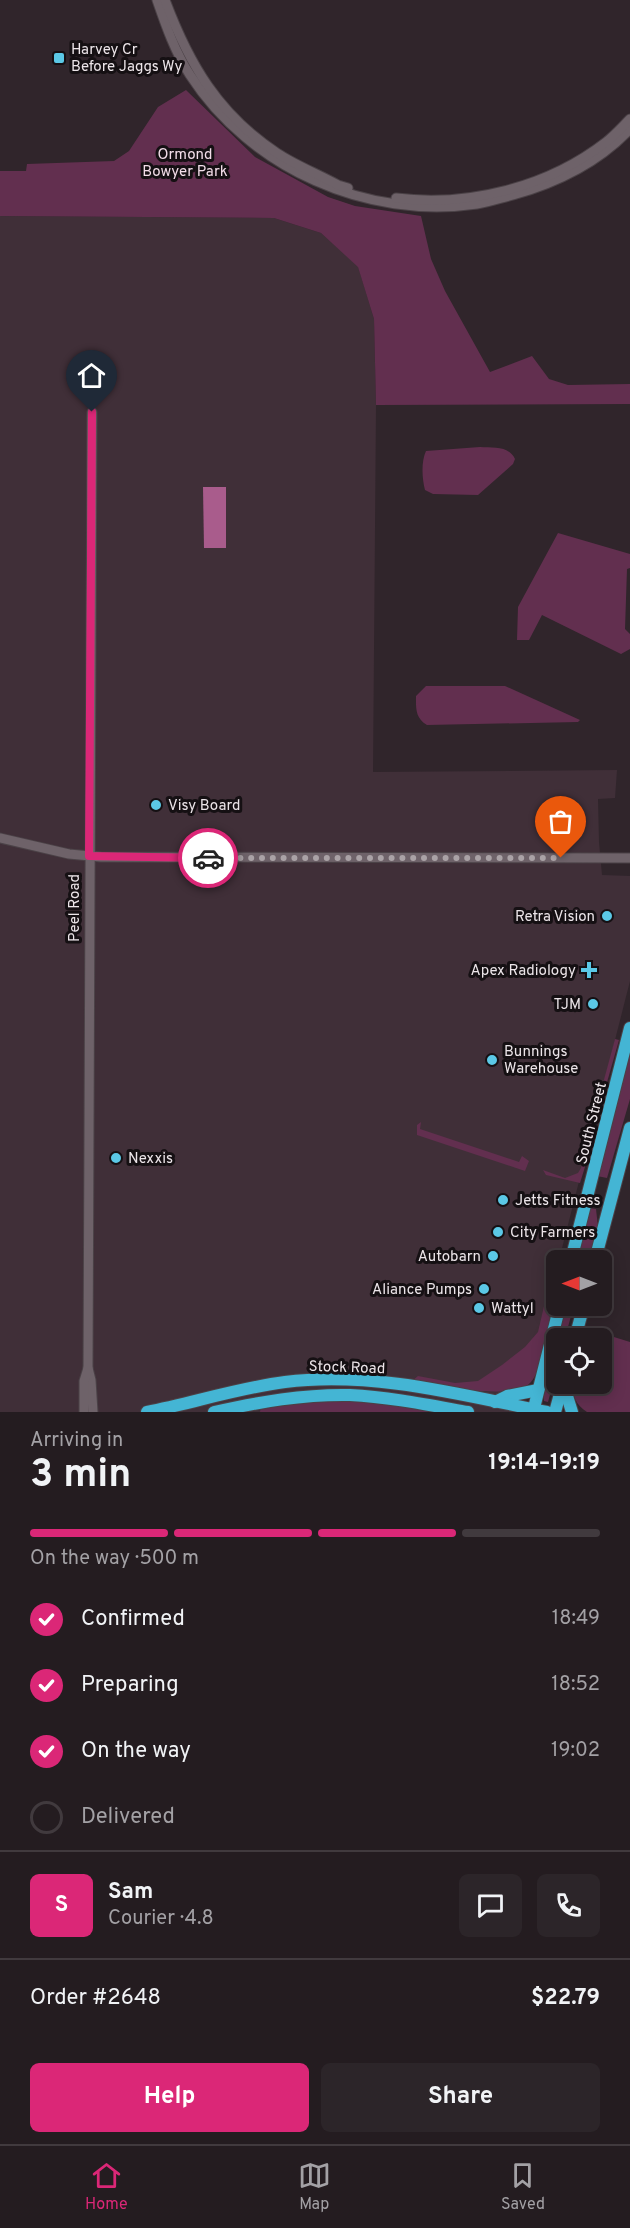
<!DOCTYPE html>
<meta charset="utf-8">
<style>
body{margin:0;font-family:Overpass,sans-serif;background:#2c2529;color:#f1f3f6;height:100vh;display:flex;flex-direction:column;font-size:22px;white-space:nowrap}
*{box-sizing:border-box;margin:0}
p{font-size:20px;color:#a3a1a5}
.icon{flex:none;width:33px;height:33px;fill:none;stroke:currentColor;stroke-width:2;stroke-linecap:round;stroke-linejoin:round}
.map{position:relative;height:1412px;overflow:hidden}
.drawer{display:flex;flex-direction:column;background:#241c20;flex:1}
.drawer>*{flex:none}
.needle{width:39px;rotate:270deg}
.buttons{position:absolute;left:546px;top:1250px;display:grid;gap:12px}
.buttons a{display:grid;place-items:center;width:66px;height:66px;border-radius:9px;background:#241c20;box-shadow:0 3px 15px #0003,0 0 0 2px #413a3e;font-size:30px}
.pin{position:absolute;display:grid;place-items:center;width:51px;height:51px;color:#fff;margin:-62px -26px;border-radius:50% 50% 50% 0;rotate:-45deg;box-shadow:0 0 6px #0007}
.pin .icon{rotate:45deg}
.courier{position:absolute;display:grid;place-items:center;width:60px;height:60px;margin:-30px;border:4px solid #db2777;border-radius:50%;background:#fff;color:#222;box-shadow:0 2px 8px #0007}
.overview em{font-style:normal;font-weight:700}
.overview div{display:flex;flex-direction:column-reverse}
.overview{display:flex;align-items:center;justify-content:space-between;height:102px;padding:0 30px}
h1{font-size:39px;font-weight:700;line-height:45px}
.bar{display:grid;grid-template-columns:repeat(4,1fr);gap:9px 6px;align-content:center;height:72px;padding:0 30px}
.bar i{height:8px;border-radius:4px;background:#413a3e}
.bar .selected{background:#db2777}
.bar p{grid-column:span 4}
.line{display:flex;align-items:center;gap:15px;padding:0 30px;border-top:2px solid #413a3e}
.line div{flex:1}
.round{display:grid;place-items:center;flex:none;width:63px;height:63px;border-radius:9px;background:#2c2529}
ol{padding:0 30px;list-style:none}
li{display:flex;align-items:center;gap:18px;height:66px}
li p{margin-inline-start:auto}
li .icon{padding:6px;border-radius:50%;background:#db2777;color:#fff;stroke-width:4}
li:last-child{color:#a3a1a5}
li i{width:33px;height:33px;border:3px solid #413a3e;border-radius:50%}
.cta{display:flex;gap:12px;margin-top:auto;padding:12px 30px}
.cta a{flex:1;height:69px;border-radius:9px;background:#db2777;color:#fff;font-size:24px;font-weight:700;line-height:69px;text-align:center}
.cta a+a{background:#2c2529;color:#f1f3f6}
.dock{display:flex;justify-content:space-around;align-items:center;height:84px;border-top:2px solid #413a3e;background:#241c20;font-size:16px;color:#a3a1a5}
.dock a{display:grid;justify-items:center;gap:3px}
.dock .selected{color:#db2777}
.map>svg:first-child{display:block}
</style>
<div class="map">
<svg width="630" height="1412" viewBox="0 0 630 1412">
<rect width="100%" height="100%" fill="#30252b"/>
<!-- built -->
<polygon fill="#402f38" points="0,216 274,218 321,233 358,266 374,319 376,405 373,772 617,770 615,798 598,799 599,842 602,875 630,876 630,981 559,1260 556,1260 556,1272 521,1412 0,1412"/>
<!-- green -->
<g fill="#622f4f">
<polygon points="186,90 255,157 328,197 355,206 421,216 431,259 445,291 490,372 532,356 549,379 568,385 630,384 630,404 376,405 374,319 358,267 321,233 274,218 0,216 0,171 26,171 27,164 114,161 129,151 158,107"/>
<path d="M480 447C493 448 508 445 515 459L513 464 478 495 433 494 425 490C422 478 421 462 426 451Z"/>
<polygon points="558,533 630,554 630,568 627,569 625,629 630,634 630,649 621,654 542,615 529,640 517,640 518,607"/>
<path d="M426 686H505L580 720 578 722 427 725C415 718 416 708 416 696Z"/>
<polygon points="615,1039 619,1040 598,1114 595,1113"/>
<polygon points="630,1051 630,1099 607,1178 597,1176"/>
<polygon points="594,1116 593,1141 580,1183 546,1175 543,1170 565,1178 578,1173 581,1168"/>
<polygon points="421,1122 420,1129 519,1162 522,1156 529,1161 525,1171 417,1135 417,1125"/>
<polygon points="589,1208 596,1209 598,1227 590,1260 577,1260"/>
<path d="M551 1276 555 1279C553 1288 549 1297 548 1306 548 1312 551 1318 550 1324 548 1338 540 1375 529 1384 512 1400 435 1386 412 1381L418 1376 455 1383 478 1381 502 1365 525 1347 538 1332Z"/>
<polygon points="566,1305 574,1305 565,1338 558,1338"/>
<path d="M585 1328 630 1342V1412H587C576 1405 572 1396 573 1383H602V1338H583Z"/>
<polygon points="556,1342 556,1372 548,1402 544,1401 544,1395"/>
<polygon points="322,1400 371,1401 442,1412 260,1412 261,1407"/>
</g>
<!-- water -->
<polygon fill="#a95c8c" points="203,487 226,487 226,548 204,548"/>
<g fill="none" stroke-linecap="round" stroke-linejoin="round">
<!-- tertiary casing -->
<g stroke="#4b4247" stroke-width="11">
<g id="tertiary">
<path d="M157 0C166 26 175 52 190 75 251 169 367 220 477 204 489 202 501 198 513 195 556 183 599 162 630 129"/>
<path d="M165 0C189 64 218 114 277 153 295 165 318 174 338 185L348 188"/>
<path d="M396 198C469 207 548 187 606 142 615 135 622 127 630 119"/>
<polyline points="0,838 69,854 101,857 630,858"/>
<polyline points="88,1368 91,1380 93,1412"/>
<polyline points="84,1412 84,1381 88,1368 92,412"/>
</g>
</g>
<!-- trunk casing -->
<g stroke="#4b4247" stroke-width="14">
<g id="trunk">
<polyline points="571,1260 630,1028"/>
<polyline points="595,1260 630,1128"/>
<polyline points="575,1338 584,1305"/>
<polyline points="563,1383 572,1412"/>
<polyline points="495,1402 507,1396 538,1390"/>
<path d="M147 1412C193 1403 238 1388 285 1382 373 1371 462 1395 547 1412"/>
<path d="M214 1412C259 1402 304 1394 350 1395 390 1397 429 1405 468 1412"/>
<polyline points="533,1412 560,1305"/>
<polyline points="555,1412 563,1383"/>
</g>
</g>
<!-- tertiary -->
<use href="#tertiary" stroke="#6e6269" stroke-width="9"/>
<!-- trunk -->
<use href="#trunk" stroke="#44b5d4" stroke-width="12"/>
</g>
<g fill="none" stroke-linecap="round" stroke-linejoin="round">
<!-- done -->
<polyline stroke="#aaa2a6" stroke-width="6" stroke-dasharray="0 10.8" points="208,858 561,858"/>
<!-- route -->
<polyline stroke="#db2777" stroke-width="8" points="92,412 89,856 208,858"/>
</g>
<!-- markers -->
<g fill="#5bc8e6" stroke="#151013" stroke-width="2">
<rect x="53" y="52" width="12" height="12" rx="3"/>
<circle cx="156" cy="805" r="6"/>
<circle cx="607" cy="916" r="6"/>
<path d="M586 961h6v6h6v6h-6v6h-6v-6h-6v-6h6z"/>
<circle cx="593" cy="1004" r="6"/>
<circle cx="492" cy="1060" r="6"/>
<circle cx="116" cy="1158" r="6"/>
<circle cx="503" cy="1200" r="6"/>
<circle cx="498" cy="1232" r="6"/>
<circle cx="493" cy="1256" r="6"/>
<circle cx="484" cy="1289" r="6"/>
<circle cx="479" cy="1308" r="6"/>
</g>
<g text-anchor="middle" stroke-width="6" stroke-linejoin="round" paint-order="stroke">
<!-- poi labels -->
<g font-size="15" fill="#ece5e9" stroke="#151013" text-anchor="start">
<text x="71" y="54">Harvey Cr<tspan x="71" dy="17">Before Jaggs Wy</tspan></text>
<text x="168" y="810">Visy Board</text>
<text x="595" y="921" text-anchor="end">Retra Vision</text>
<text x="576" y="975" text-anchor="end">Apex Radiology</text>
<text x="581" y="1009" text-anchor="end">TJM</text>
<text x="504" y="1056">Bunnings<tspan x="504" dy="17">Warehouse</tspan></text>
<text x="128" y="1163">Nexxis</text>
<text x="515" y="1205">Jetts Fitness</text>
<text x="510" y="1237">City Farmers</text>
<text x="481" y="1261" text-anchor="end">Autobarn</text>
<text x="472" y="1294" text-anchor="end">Aliance Pumps</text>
<text x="491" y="1313">Wattyl</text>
</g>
<!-- park labels -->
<g font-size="15" fill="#f3dde9" stroke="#151013">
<text x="185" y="159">Ormond<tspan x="185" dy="17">Bowyer Park</tspan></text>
</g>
<!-- street labels -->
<g font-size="15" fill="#ece5e9" stroke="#151013">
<text transform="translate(74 908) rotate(-90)" y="5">Peel Road</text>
<text transform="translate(591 1123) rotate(-76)" y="5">South Street</text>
<text transform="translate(347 1367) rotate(2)" y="5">Stock Road</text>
</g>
</g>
</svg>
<div class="buttons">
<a><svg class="needle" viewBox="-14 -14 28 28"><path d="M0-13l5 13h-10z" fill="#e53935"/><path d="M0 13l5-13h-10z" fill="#a3a1a5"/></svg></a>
<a><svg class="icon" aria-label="locate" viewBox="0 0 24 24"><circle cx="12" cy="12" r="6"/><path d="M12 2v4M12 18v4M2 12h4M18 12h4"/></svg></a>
</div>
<div class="pin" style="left:561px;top:858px;background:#ea580c"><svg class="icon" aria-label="bag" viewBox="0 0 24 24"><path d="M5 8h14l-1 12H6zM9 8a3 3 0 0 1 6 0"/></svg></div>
<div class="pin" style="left:92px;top:412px;background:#1f2937"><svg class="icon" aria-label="home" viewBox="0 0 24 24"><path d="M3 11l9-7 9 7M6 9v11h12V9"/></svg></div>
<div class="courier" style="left:208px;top:858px"><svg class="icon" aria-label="car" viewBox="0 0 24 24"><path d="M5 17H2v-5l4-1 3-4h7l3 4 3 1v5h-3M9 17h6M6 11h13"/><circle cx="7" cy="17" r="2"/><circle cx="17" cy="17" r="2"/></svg></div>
</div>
<section class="drawer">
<div class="overview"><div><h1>3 min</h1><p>Arriving in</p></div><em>19:14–19:19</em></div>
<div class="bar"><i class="selected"></i><i class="selected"></i><i class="selected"></i><i></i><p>On the way · 500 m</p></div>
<ol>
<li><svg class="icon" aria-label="check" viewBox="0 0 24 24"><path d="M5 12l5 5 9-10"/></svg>Confirmed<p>18:49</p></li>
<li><svg class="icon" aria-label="check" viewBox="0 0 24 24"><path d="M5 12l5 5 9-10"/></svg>Preparing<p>18:52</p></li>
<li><svg class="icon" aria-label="check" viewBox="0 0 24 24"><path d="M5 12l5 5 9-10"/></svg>On the way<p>19:02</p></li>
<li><i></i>Delivered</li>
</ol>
<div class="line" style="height:108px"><b class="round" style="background:#db2777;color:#fff">S</b><div><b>Sam</b><p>Courier · 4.8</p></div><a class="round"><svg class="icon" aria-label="chat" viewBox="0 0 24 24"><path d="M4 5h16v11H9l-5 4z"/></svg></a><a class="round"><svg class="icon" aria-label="phone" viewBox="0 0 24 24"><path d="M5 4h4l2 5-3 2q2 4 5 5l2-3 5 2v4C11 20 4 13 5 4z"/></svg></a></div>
<div class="line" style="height:78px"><div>Order #2648</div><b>$22.79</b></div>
<div class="cta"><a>Help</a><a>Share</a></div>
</section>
<nav class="dock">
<a class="selected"><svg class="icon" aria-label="home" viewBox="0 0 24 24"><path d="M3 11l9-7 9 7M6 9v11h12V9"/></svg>Home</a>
<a><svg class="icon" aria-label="map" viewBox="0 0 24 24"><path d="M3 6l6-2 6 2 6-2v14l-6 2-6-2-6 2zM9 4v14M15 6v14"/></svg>Map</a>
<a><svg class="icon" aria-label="saved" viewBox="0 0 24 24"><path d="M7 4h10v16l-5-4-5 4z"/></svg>Saved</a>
</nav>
